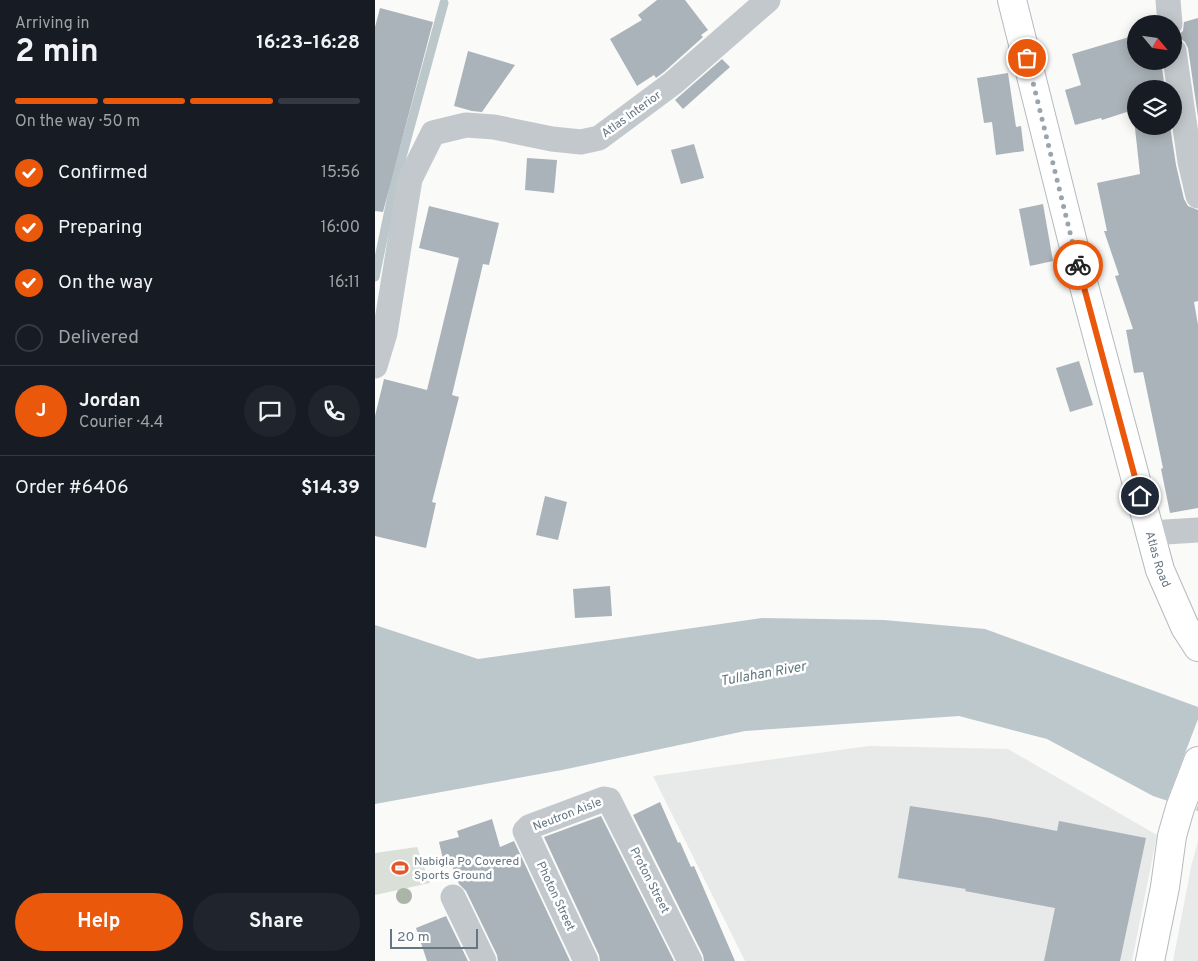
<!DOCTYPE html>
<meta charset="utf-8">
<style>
body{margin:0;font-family:Overpass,sans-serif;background:#20242c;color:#f1f3f6;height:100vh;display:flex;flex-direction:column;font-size:19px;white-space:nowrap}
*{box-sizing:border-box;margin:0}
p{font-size:16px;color:#9ea1a6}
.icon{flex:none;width:28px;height:28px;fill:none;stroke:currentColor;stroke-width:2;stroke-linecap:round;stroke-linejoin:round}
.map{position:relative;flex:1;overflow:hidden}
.drawer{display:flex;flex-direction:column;background:#171b24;width:375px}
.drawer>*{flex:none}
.needle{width:32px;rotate:119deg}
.controls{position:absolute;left:752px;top:15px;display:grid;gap:10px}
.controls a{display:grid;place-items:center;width:55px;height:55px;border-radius:50%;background:#171b24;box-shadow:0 2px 12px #0003;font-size:25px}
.scale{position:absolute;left:15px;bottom:12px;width:88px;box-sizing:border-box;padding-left:5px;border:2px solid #657683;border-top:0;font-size:14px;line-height:18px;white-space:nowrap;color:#657683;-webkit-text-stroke:4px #fff;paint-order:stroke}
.pin{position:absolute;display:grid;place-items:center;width:42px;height:42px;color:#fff;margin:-21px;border:2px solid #fff;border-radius:50%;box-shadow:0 1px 5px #0007}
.courier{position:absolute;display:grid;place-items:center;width:50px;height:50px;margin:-25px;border:4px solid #ea580c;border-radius:50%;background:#fff;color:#222;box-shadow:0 1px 6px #0007}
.headline em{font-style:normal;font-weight:700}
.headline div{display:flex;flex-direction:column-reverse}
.headline{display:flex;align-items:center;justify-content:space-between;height:85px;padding:0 15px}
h1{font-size:32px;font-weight:700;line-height:38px}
.bar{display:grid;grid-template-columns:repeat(4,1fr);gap:8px 5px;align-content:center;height:60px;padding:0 15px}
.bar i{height:6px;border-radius:4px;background:#363941}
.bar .selected{background:#ea580c}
.bar p{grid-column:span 4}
.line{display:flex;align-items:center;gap:12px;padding:0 15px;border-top:1px solid #363941}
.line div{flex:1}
.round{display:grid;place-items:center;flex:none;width:52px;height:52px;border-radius:26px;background:#20242c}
ol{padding:0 15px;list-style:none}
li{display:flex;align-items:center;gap:15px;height:55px}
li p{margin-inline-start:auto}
li .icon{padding:5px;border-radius:50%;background:#ea580c;color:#fff;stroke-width:4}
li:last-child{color:#9ea1a6}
li i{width:28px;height:28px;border:2px solid #363941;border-radius:50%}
.primary-button{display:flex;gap:10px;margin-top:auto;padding:10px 15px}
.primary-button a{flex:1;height:58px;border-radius:30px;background:#ea580c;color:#fff;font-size:20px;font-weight:700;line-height:58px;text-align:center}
.primary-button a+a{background:#20242c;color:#f1f3f6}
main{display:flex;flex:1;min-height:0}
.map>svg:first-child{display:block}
</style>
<main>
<section class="drawer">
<div class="headline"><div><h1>2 min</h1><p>Arriving in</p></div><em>16:23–16:28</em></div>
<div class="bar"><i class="selected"></i><i class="selected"></i><i class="selected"></i><i></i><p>On the way · 50 m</p></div>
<ol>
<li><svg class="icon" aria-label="check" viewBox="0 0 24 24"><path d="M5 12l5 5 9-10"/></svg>Confirmed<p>15:56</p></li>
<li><svg class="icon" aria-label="check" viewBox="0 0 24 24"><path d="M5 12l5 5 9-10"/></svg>Preparing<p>16:00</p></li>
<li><svg class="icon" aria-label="check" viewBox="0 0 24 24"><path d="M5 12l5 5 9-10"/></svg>On the way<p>16:11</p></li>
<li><i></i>Delivered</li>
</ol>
<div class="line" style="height:90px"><b class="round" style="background:#ea580c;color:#fff">J</b><div><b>Jordan</b><p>Courier · 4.4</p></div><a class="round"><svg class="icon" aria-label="chat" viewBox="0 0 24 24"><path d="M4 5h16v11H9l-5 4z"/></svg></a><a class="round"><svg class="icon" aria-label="phone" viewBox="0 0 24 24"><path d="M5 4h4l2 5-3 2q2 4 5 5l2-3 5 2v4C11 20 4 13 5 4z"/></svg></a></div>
<div class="line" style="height:65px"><div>Order #6406</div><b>$14.39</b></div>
<div class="primary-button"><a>Help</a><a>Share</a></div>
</section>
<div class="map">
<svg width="823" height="961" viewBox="0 0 823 961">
<rect width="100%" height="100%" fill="#fafaf8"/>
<!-- built -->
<g fill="#e8e9e9">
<polygon points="494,746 633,749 782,835 757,961 370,961 278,776"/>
<polygon points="823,841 823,961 798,961 816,867"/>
</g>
<!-- green -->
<polygon fill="#dadfd7" points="42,847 55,883 0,895 0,853"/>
<!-- water -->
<polygon fill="#bbc7cb" points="387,618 509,620 610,629 823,707 823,811 778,796 672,739 584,716 370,731 187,770 0,804 0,625 103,659"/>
<!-- pier -->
<polygon fill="#fafaf8" points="823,719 823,805 820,813 791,803"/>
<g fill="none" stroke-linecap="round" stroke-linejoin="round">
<!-- stream -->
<polyline stroke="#bbc7cb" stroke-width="9" points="0,277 19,186 69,3"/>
</g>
<!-- building -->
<g fill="#aab3b9">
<polygon points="282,0 310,0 333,30 326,35 328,37 289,72 281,78 279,75 262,86 235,39 267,20 263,15"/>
<polygon points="5,8 58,22 8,212 0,211 0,27"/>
<polygon points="823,18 823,117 813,48 810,42 805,38 800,37 808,31 809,22"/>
<polygon points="761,35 761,61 786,61 790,89 761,89 761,126 795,126 801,165 809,199 813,206 823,210 823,301 819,302 823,325 823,508 795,513 786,469 788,468 768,372 759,373 751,330 758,329 740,276 744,275 729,231 732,231 722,183 765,174 758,110 727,120 726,118 700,125 690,90 706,85 697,54"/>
<polygon points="93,51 140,65 107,112 97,111 79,106"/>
<polygon points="347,59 355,67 308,109 300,100"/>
<polygon points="633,73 641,127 646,126 649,151 621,155 617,122 609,123 602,78"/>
<polygon points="319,144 329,178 306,184 296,150"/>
<polygon points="152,158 182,160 179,193 150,190"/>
<polygon points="668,204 678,261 655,266 644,209"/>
<polygon points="54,206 124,223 114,265 108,264 77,395 84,397 57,502 61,503 51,548 0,536 0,416 9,379 52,390 84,258 44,248"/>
<polygon points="704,361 718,405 695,412 681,368"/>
<polygon points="170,496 192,502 183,540 161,535"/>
<polygon points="235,586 237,616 200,618 198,589"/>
<polygon points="285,802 303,843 305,842 316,867 319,866 360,961 329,961 328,955 258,815"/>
<polygon points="535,806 615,818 682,831 684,821 771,838 745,961 669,961 680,908 590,891 591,889 523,878"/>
<polygon points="226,816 299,961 225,961 224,955 169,837"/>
<polygon points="117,819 125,847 139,841 195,961 123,961 122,955 91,891 84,884 77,866 70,868 64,842 84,837 82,831"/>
<polygon points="71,916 93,961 52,961 41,928"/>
</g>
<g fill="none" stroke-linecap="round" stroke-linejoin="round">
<!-- secondary casing -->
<g stroke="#b3babf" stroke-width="30">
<g id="secondary">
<path id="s1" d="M637 0 705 271 785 570 810 627 823 647"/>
<polyline points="775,961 790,887 797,836 805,808 823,761"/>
</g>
</g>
<!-- street -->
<g stroke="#c3c8cc" stroke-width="25">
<polyline points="793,0 795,24"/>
<polyline points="799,51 815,162 823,196"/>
<polyline points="0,366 10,333 35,179 58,133 91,125 119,127 177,139 206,142 224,138 298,83 393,0"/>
<polyline points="775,533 823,530"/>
<polyline points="78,897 109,961"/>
<polyline points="211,961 150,831 154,827 229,799 234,800 315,961"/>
</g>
<!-- secondary -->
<use href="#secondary" stroke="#fff" stroke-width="28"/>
</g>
<!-- trees -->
<circle fill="#aab4a7" cx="29" cy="896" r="8"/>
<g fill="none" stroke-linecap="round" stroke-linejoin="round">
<!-- done -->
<polyline stroke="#99a4ac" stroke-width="5" stroke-dasharray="0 9" points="652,58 703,265"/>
<!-- route -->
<polyline stroke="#ea580c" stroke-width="6" points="703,265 765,496"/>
</g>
<!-- icons -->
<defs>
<g id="stadium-bare" transform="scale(1.35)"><path d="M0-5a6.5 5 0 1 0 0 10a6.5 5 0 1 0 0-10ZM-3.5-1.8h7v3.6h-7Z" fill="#e4572e" stroke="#fff" stroke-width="2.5" paint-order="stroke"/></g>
</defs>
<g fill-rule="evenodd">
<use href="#stadium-bare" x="25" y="868"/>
</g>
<g text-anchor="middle" stroke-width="5" stroke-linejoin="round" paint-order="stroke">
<!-- street labels -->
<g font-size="12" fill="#657683" stroke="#fff">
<text transform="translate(256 114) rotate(-36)" y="4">Atlas Interior</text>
<text dy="4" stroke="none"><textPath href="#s1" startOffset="578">Atlas Road</textPath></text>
<text transform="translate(192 814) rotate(-21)" y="4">Neutron Aisle</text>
<text transform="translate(275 880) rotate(63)" y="4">Proton Street</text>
<text transform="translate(181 896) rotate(65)" y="4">Photon Street</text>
</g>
<!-- poi labels -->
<g font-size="12" fill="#657683" stroke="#fff" text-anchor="start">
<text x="39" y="865">Nabigla Po Covered<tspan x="39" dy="14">Sports Ground</tspan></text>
</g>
<!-- water labels -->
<g font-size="14" font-style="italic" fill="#60757c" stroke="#fff">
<text transform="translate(388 673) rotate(-10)" y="5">Tullahan River</text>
</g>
</g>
</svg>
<div class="controls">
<a><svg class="needle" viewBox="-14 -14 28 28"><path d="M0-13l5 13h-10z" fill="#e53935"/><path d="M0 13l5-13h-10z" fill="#9ea1a6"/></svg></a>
<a><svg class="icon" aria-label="layers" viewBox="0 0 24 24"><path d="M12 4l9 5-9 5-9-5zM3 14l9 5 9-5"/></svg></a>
</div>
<div class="scale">20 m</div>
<div class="pin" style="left:652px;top:58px;background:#ea580c"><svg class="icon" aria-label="bag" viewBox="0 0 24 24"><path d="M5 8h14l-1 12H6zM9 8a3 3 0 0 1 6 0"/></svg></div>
<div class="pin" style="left:765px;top:496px;background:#1f2937"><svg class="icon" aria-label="home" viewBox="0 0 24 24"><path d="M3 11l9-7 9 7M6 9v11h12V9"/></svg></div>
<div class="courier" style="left:703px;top:265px"><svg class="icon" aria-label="bike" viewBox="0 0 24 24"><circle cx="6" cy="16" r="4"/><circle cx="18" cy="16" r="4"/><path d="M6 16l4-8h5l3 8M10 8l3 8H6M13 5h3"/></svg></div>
</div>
</main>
